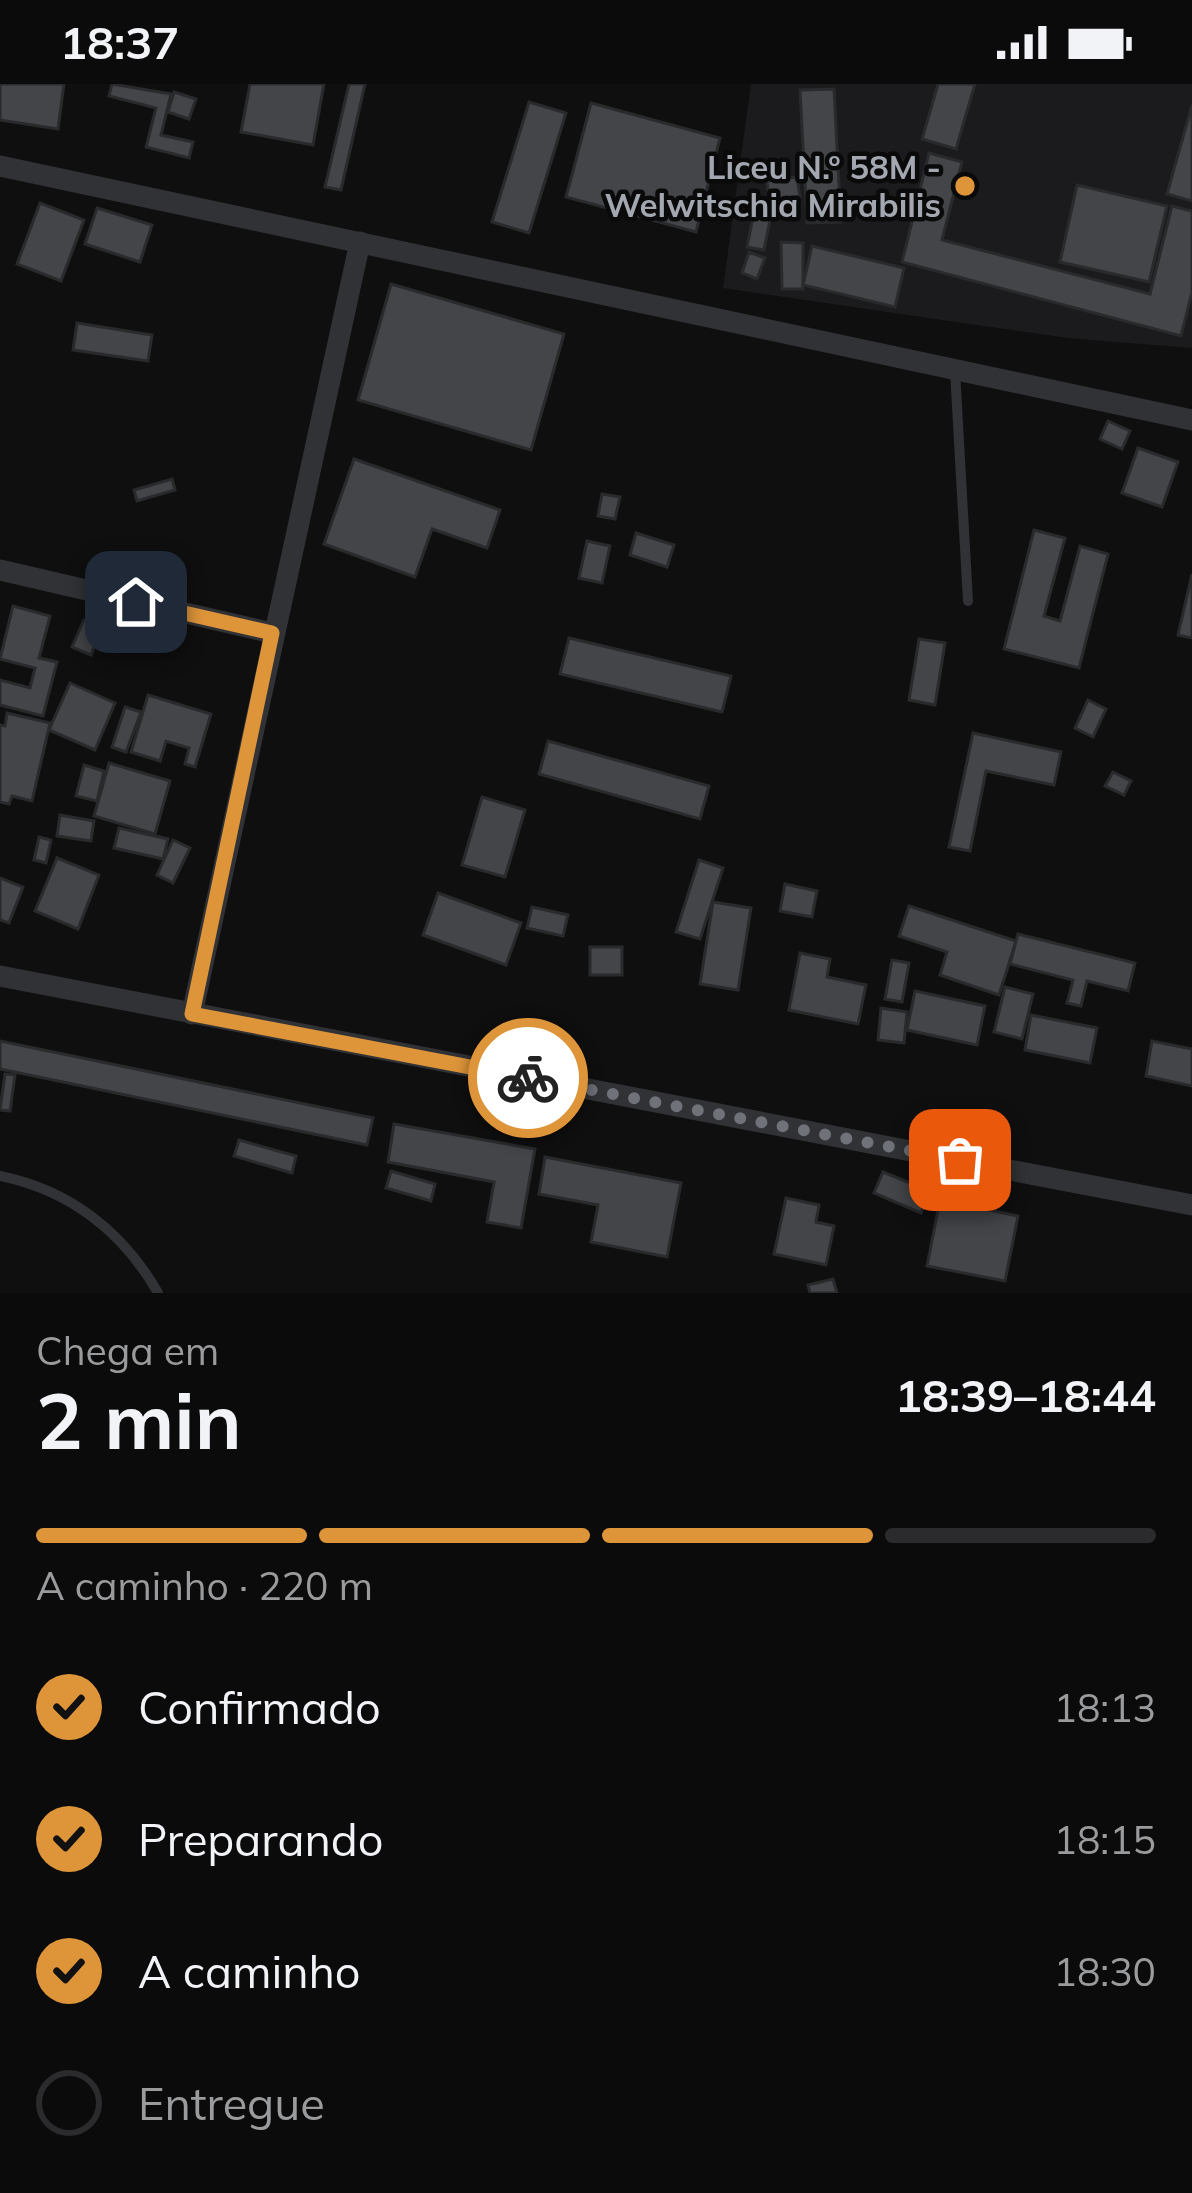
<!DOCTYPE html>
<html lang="pt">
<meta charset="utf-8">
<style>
body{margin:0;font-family:Mulish,sans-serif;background:#19191a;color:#f1f3f6;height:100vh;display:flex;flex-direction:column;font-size:45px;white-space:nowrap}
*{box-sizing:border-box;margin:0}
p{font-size:39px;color:#9a9b9d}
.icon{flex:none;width:66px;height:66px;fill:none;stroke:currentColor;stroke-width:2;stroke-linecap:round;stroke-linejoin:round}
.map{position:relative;height:1209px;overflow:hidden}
.sheet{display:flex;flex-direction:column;background:#0b0b0c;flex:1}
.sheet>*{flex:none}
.pin{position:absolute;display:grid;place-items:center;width:102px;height:102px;color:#fff;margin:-51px;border-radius:24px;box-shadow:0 6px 18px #0006}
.courier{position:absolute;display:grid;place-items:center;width:120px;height:120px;margin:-60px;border:9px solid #de953a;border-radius:50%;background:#fff;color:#222;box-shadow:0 3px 15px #0007}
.summary em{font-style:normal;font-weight:700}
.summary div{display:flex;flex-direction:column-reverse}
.summary{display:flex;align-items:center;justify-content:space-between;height:204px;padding:0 36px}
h1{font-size:78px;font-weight:700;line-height:90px}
.bar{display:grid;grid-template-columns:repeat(4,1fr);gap:18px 12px;align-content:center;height:144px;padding:0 36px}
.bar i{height:15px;border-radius:9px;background:#2b2b2d}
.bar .active{background:#de953a}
.bar p{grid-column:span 4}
ol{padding:0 36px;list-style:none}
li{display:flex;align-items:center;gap:36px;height:132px}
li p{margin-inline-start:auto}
li .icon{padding:12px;border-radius:50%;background:#de953a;color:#111;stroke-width:4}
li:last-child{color:#9a9b9d}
li i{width:66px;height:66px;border:6px solid #2b2b2d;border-radius:50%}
.status{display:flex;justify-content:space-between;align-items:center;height:84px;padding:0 60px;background:#0b0b0c;direction:ltr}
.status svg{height:33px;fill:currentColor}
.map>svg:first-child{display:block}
</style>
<div class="status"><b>18:37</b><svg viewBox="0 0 49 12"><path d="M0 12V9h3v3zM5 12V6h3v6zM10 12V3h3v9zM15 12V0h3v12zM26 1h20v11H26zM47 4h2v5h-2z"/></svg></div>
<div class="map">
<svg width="1192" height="1209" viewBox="0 0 1192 1209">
<rect width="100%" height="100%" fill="#0f0f10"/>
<!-- built -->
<polygon fill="#1b1b1d" points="751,0 1192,0 1192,264 1067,254 723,204"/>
<!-- building -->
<g fill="#434548" stroke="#292a2c" stroke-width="3">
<polygon points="0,0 64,0 58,45 0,36"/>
<polygon points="112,0 171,10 161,51 193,58 189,74 146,63 156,24 109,12"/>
<polygon points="250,0 324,0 313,61 241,48"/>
<polygon points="349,0 365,0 341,106 325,103"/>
<polygon points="938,0 975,0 956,65 922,55"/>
<polygon points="834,5 841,138 807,139 800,6"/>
<polygon points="174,8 196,15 189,35 168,28"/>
<polygon points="529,18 566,29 529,149 492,138"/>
<polygon points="591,19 720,54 696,148 566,113"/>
<polygon points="1192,21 1192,117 1167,110"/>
<polygon points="929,69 962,78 942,156 1150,210 1172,122 1192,127 1192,208 1181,252 902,178"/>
<polygon points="797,93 800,113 769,117 767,97"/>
<polygon points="1077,101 1167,122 1149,198 1060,178"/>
<polygon points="40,119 84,136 61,197 17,180"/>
<polygon points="97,124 152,141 140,178 85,160"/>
<polygon points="754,128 771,131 764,166 747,163"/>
<polygon points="781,158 803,159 803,205 782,205"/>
<polygon points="812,162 904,184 895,223 803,201"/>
<polygon points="749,168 765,174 757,195 742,189"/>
<polygon points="391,200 564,250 531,366 358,316"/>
<polygon points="77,239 152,251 148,277 73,266"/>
<polygon points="1108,337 1130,347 1122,365 1100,355"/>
<polygon points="1138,364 1178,378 1162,423 1122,409"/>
<polygon points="354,375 500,426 487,464 432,445 415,493 324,460"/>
<polygon points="172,395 175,406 137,417 134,406"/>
<polygon points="602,410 620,413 615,435 598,432"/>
<polygon points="1034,446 1065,454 1044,532 1060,537 1080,462 1108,470 1079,584 1004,565"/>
<polygon points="636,449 674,461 667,483 630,471"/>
<polygon points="587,457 610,462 602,499 579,494"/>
<polygon points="1192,490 1192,554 1178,551"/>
<polygon points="13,522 50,532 39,574 57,578 43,632 0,621 0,596 30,604 35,584 0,575"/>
<polygon points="84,536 102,544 91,571 72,563"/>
<polygon points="569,554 731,592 722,628 560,590"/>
<polygon points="919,555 945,559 935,621 909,616"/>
<polygon points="70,599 115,619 95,666 49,646"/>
<polygon points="148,611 211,630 195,683 185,680 189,664 166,657 160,677 131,668"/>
<polygon points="1088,616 1106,625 1093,653 1075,644"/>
<polygon points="125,623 141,628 126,668 112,663"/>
<polygon points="7,629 50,639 32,717 12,712 9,720 0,718 0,641 5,642"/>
<polygon points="973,649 1061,668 1054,701 986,687 970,767 949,763"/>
<polygon points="548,657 709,702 700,735 539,690"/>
<polygon points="109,679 170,697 155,750 94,732"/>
<polygon points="84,681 104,687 97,717 76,712"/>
<polygon points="1113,688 1131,697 1124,711 1105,702"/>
<polygon points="482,713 525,726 505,793 462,781"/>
<polygon points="60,731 94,737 91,757 57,752"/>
<polygon points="119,744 168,755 163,775 114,764"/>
<polygon points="39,753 51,756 46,779 34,776"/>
<polygon points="173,756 190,764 173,799 157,791"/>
<polygon points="57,774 99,791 78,845 35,827"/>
<polygon points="699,776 723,784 700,855 676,848"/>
<polygon points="0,794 23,803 9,839 0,836"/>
<polygon points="785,800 817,807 812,833 780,827"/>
<polygon points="438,809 521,839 506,881 423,851"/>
<polygon points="713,818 751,824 738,906 700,900"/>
<polygon points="909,822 1016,857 999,911 940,891 947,868 899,852"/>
<polygon points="532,823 568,831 563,852 527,844"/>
<polygon points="1018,850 1135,879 1128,907 1087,897 1081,922 1067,919 1073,896 1010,880"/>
<rect x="590" y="863" width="32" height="28"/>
<polygon points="800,869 830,875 827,893 866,901 858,940 789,926"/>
<polygon points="892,876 909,879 902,918 885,915"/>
<polygon points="1005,903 1033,910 1022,955 994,948"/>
<polygon points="915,907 985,922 977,961 907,946"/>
<polygon points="881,924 907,928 904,959 878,956"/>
<polygon points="1031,931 1097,944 1090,979 1025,966"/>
<polygon points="0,957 373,1034 367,1061 0,985"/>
<polygon points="1152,957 1192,965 1192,1002 1146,992"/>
<polygon points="5,990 15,991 10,1027 0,1026"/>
<polygon points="394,1040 535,1065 521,1144 487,1138 494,1098 388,1078"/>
<polygon points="239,1056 296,1072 292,1089 234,1072"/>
<polygon points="545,1073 681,1099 667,1173 591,1158 598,1121 539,1110"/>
<polygon points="391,1087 435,1100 431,1117 386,1104"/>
<polygon points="883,1088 930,1107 921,1129 874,1109"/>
<polygon points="786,1114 819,1121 816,1138 834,1142 826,1181 774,1170"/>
<polygon points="940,1116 1018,1132 1005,1197 927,1182"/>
<polygon points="833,1195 837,1209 810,1209 808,1201"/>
</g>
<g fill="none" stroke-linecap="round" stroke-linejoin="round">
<!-- lane -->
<g stroke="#313235" stroke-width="10">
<polyline points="955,287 968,517"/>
<path d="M0 1092C69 1106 123 1147 158 1209"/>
</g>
<!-- street -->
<g stroke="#313235" stroke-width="21">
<polyline points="0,82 1192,336"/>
<polyline points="0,486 272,549"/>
<polyline points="0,892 1192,1121"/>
<polyline points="192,930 360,158"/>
</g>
</g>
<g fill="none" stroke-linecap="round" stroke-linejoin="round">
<!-- done -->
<polyline stroke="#6f7278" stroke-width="12" stroke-dasharray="0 21.6" points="528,994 960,1076"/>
<!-- route -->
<polyline stroke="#de953a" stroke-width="15" points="136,518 272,549 192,930 528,994"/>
</g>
<!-- markers -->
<circle fill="#de953a" stroke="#0a0a0b" stroke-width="4.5" cx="965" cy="102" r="12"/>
<g text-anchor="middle" stroke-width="9" stroke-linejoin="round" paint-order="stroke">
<!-- poi labels -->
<g font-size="33" font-weight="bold" fill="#a2a7b0" stroke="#0a0a0b" text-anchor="end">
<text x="941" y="95">Liceu N.º 58M -<tspan x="941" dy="38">Welwitschia Mirabilis</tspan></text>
</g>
</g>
</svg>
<div class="pin" style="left:960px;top:1076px;background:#ea580c"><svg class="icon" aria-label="bag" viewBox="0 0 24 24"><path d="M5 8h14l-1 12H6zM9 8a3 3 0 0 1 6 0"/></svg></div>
<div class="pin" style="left:136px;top:518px;background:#1f2937"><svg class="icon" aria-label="home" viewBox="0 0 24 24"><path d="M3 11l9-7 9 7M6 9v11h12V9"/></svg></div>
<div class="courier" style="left:528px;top:994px"><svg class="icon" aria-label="bike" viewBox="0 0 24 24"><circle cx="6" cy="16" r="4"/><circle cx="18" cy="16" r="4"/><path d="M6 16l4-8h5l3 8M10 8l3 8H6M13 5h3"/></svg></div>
</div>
<section class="sheet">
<div class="summary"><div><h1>2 min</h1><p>Chega em</p></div><em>18:39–18:44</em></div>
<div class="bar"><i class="active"></i><i class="active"></i><i class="active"></i><i></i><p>A caminho · 220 m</p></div>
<ol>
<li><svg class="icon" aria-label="check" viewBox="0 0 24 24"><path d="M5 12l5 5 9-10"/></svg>Confirmado<p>18:13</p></li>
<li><svg class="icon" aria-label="check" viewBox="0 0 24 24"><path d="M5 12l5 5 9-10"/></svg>Preparando<p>18:15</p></li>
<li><svg class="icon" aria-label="check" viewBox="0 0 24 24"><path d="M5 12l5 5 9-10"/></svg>A caminho<p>18:30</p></li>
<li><i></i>Entregue</li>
</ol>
</section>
